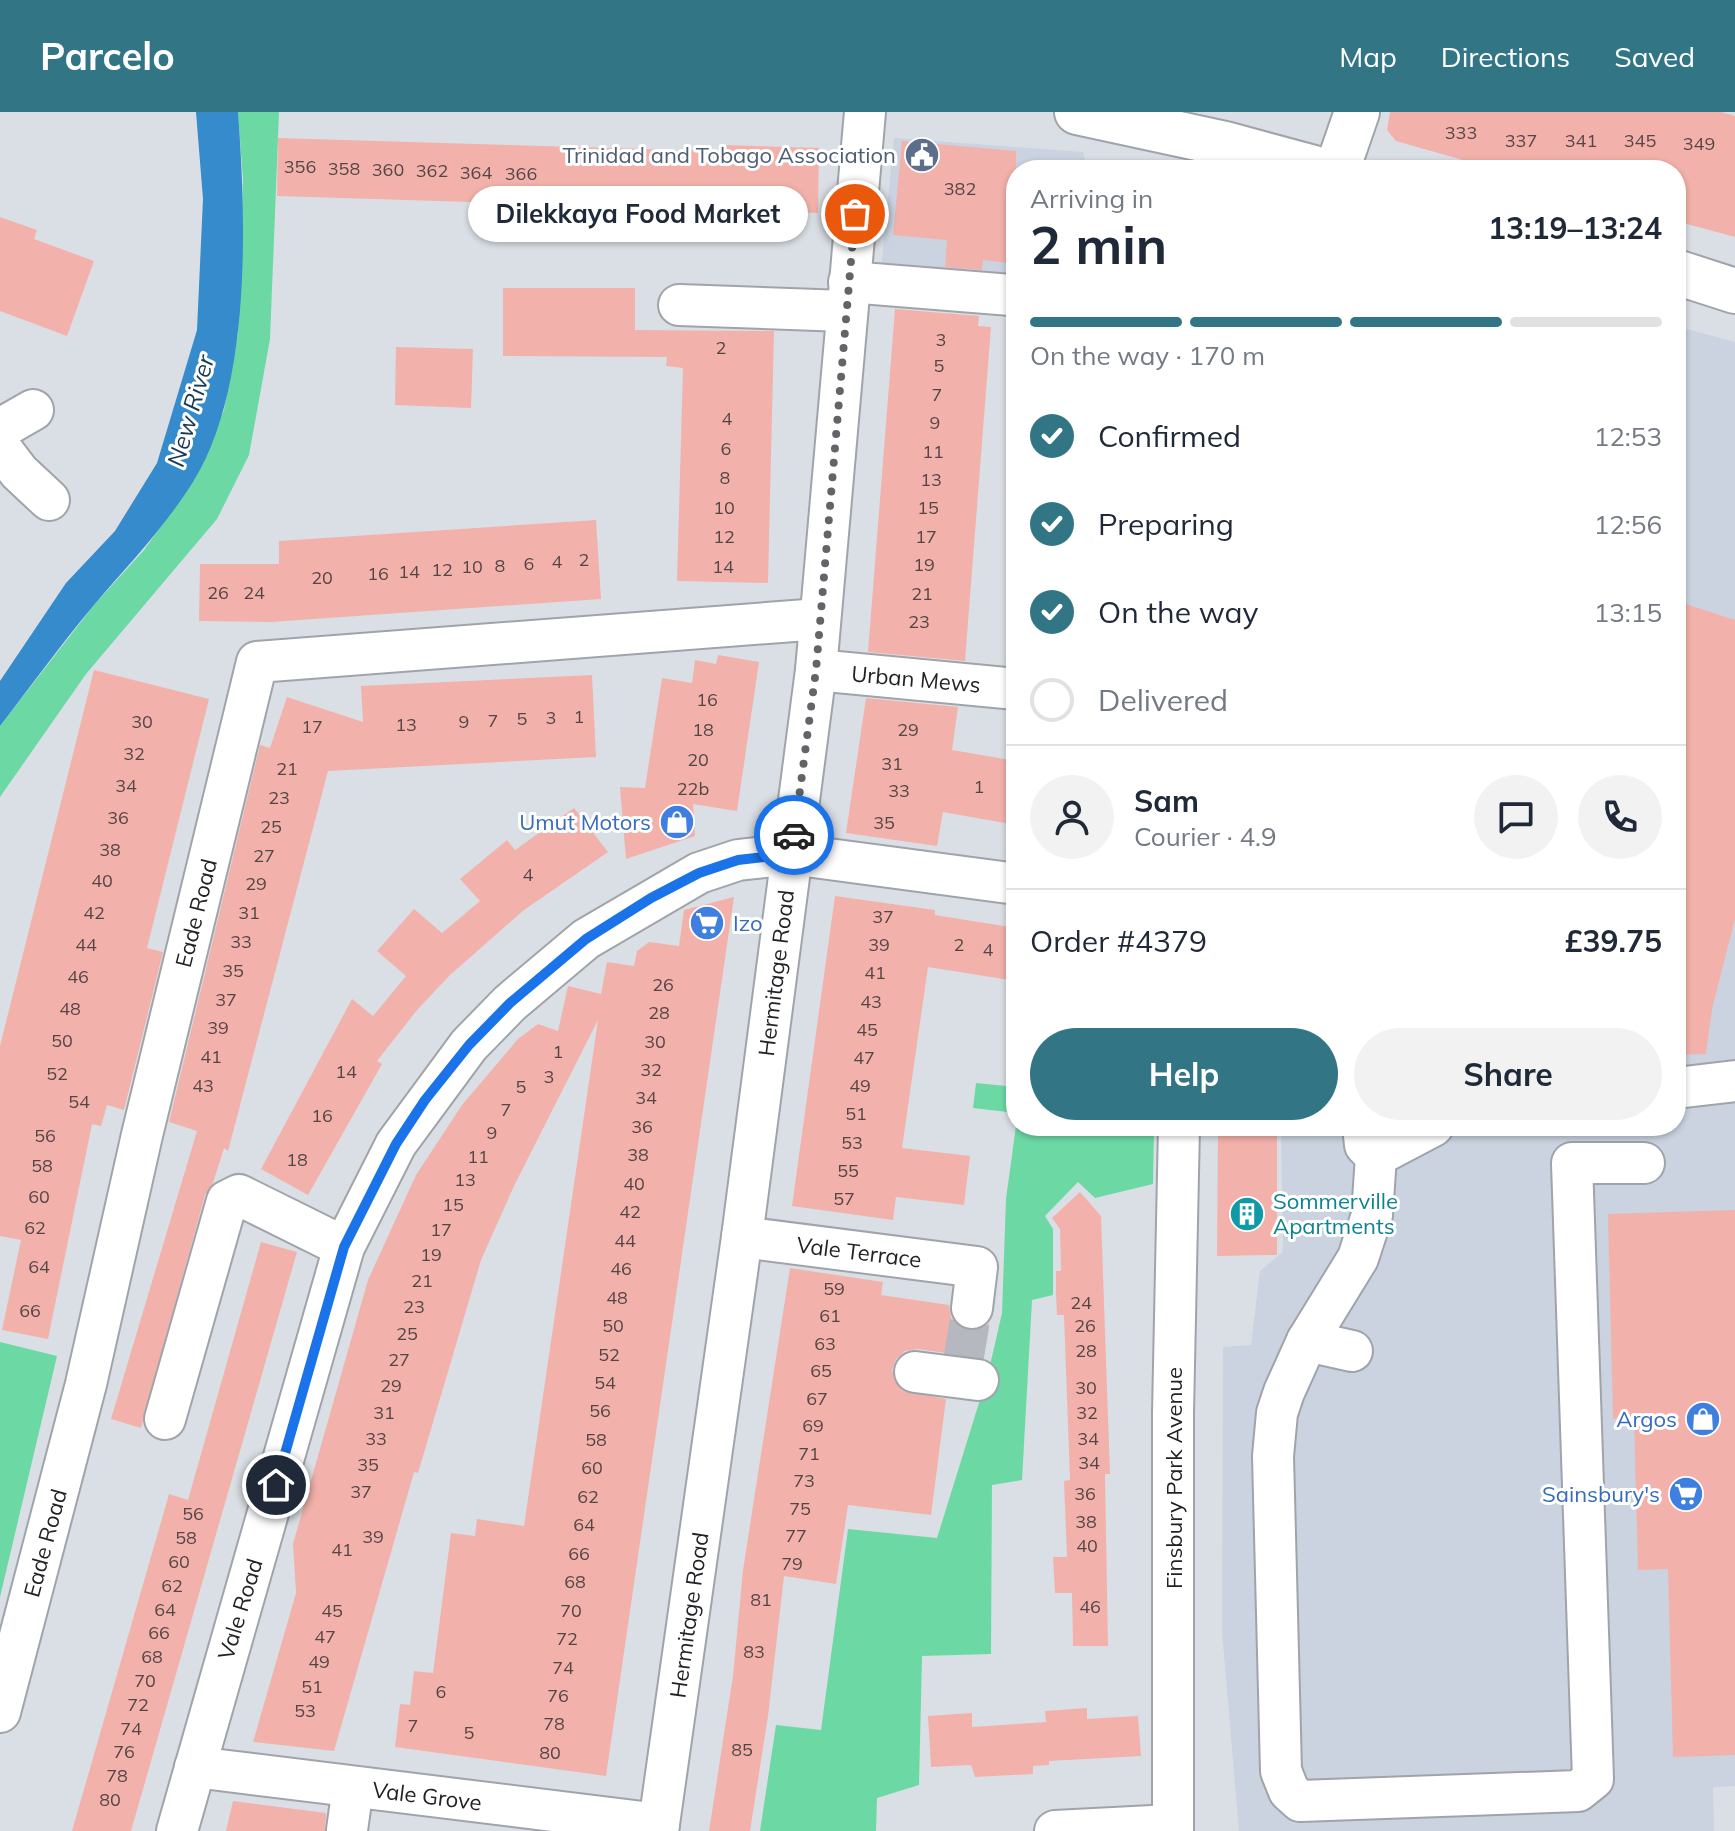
<!DOCTYPE html>
<meta charset="utf-8">
<style>
body{margin:0;font-family:Mulish,sans-serif;background:#f2f2f3;color:#1f2937;height:100vh;display:flex;flex-direction:column;font-size:30px;white-space:nowrap}
*{box-sizing:border-box;margin:0}
p{font-size:26px;color:#747a83}
.icon{flex:none;width:44px;height:44px;fill:none;stroke:currentColor;stroke-width:2;stroke-linecap:round;stroke-linejoin:round}
.map{position:relative;flex:1;overflow:hidden}
.side{position:absolute;left:1006px;top:48px;width:680px;height:976px;display:flex;flex-direction:column;background:#fff;border-radius:32px;box-shadow:0 2px 6px #0004}
.side>*{flex:none}
.pin{position:absolute;display:grid;place-items:center;width:68px;height:68px;color:#fff;margin:-34px;border:4px solid #fff;border-radius:50%;box-shadow:0 2px 8px #0007}
.courier{position:absolute;display:grid;place-items:center;width:80px;height:80px;margin:-40px;border:6px solid #1a73e8;border-radius:50%;background:#fff;color:#222;box-shadow:0 2px 10px #0007}
.bubble{position:absolute;height:56px;border-radius:28px;background:#fff;box-shadow:0 2px 6px #0004;font-size:26px;font-weight:700;line-height:56px;text-align:center}
.summary em{font-style:normal;font-weight:700}
.summary div{display:flex;flex-direction:column-reverse}
.summary{display:flex;align-items:center;justify-content:space-between;height:136px;padding:0 24px}
h1{font-size:52px;font-weight:700;line-height:60px}
.bar{display:grid;grid-template-columns:repeat(4,1fr);gap:12px 8px;align-content:center;height:96px;padding:0 24px}
.bar i{height:10px;border-radius:6px;background:#e0e1e3}
.bar .active{background:#327686}
.bar p{grid-column:span 4}
.line{display:flex;align-items:center;gap:20px;padding:0 24px;border-top:2px solid #e0e1e3}
.line div{flex:1}
.round{display:grid;place-items:center;flex:none;width:84px;height:84px;border-radius:42px;background:#f2f2f3}
ol{padding:0 24px;list-style:none}
li{display:flex;align-items:center;gap:24px;height:88px}
li p{margin-inline-start:auto}
li .icon{padding:8px;border-radius:50%;background:#327686;color:#fff;stroke-width:4}
li:last-child{color:#747a83}
li i{width:44px;height:44px;border:4px solid #e0e1e3;border-radius:50%}
.cta{display:flex;gap:16px;margin-top:auto;padding:16px 24px}
.cta a{flex:1;height:92px;border-radius:48px;background:#327686;color:#fff;font-size:32px;font-weight:700;line-height:92px;text-align:center}
.cta a+a{background:#f2f2f3;color:#1f2937}
header{display:flex;align-items:center;gap:48px;box-sizing:border-box;height:112px;padding:0 40px;background:#327686;color:#fff}
header strong{font-size:38px}
nav{display:flex;gap:44px;margin-inline-start:auto;font-size:28px}
.map>svg:first-child{display:block}
</style>
<header>
<strong>Parcelo</strong>
<nav><a>Map</a><a>Directions</a><a>Saved</a></nav>
</header>
<div class="map">
<svg width="1735" height="1719" viewBox="0 0 1735 1719">
<rect width="100%" height="100%" fill="#dadfe5"/>
<!-- built -->
<g fill="#cad3df">
<polygon points="894,26 1083,40 1086,52 1116,58 1016,58 1016,190 879,178"/>
<polygon points="1676,214 1735,230 1735,1674 1713,1675 1714,1719 1239,1719 1222,1519 1223,1235 1251,1233 1260,1159 1283,1140 1281,1014 1676,1014"/>
</g>
<!-- green -->
<g fill="#6cd9a5">
<polygon points="238,0 279,0 270,227 249,343 217,407 86,562 0,685 0,614 94,493 144,438 194,368 224,298 238,221 243,68"/>
<polygon points="976,971 1016,975 1016,1001 973,996"/>
<polygon points="1016,1014 1154,1014 1153,1072 1095,1086 1078,1070 1045,1104 1053,1117 1053,1183 1032,1188 1022,1368 992,1373 991,1542 922,1544 919,1673 877,1686 876,1719 760,1719 776,1613 821,1618 848,1417 937,1426 988,1262 1002,1201 1006,1087"/>
<polygon points="0,1230 57,1244 0,1485"/>
</g>
<!-- water -->
<path fill="#358bcb" d="M196 0H238C246 108 252 276 193 370 164 416 128 453 94 493 61 532 31 574 0 614V569L66 471 115 419 157 351 197 218 203 87Z"/>
<!-- building -->
<g fill="#f2b2ab">
<polygon points="1390,0 1721,0 1735,4 1735,125 1676,109 1676,58 1498,58 1396,29 1387,18"/>
<polygon points="278,26 676,38 724,38 724,33 819,36 818,101 277,84"/>
<polygon points="902,29 1016,39 1016,152 983,148 982,158 945,155 947,128 893,123"/>
<polygon points="0,105 37,118 34,127 94,149 67,224 0,199"/>
<polygon points="503,176 635,176 635,218 774,219 768,471 677,469 683,256 666,254 667,245 503,244"/>
<polygon points="895,197 979,204 978,214 991,215 965,549 868,540"/>
<polygon points="396,235 473,237 471,296 395,293"/>
<polygon points="596,408 601,487 271,510 199,509 200,452 279,452 279,429"/>
<polygon points="1676,489 1735,508 1735,807 1712,897 1706,942 1676,943"/>
<polygon points="718,543 759,550 737,699 693,692 695,724 626,747 620,675 645,676 662,566 692,571 695,548 716,552"/>
<polygon points="94,558 209,587 147,836 163,840 124,998 107,993 101,1014 92,1012 48,1227 2,1218 21,1128 0,1124 0,934"/>
<polygon points="592,563 596,645 328,659 228,1039 224,1036 213,1071 205,1083 141,1316 111,1307 197,1019 169,1010 260,633 270,636 287,585 363,610 361,574"/>
<polygon points="866,586 958,595 952,638 1016,649 1016,713 943,700 937,734 846,721"/>
<polygon points="574,696 608,740 524,798 450,863 417,898 377,949 382,952 308,1083 261,1057 352,887 373,904 406,864 377,839 414,797 442,821 480,789 460,767 507,728 515,738"/>
<polygon points="835,784 935,798 935,803 1016,816 1016,869 928,855 902,1036 970,1044 964,1093 896,1085 893,1108 792,1094"/>
<polygon points="734,785 606,1664 395,1635 400,1592 410,1593 414,1559 433,1561 451,1421 475,1424 477,1407 524,1414 598,908 514,1074 481,1148 418,1361 414,1360 334,1639 253,1630 296,1481 293,1432 368,1168 416,1063 462,993 518,927 538,912 558,919 568,874 601,882 607,850 634,854 637,839 649,830 679,834 684,798"/>
<polygon points="1218,1014 1277,1014 1277,1143 1217,1144"/>
<polygon points="1080,1080 1101,1104 1110,1362 1105,1362 1108,1534 1073,1534 1072,1481 1055,1481 1053,1445 1067,1445 1064,1369 1070,1368 1064,1203 1057,1203 1056,1181 1056,1159 1061,1159 1060,1117 1052,1106"/>
<polygon points="1735,1098 1735,1643 1673,1645 1668,1457 1638,1458 1634,1306 1613,1307 1608,1102"/>
<polygon points="261,1130 297,1140 131,1719 72,1719 169,1382 188,1388"/>
<polygon points="790,1156 883,1170 881,1183 949,1193 951,1206 968,1219 980,1217 989,1211 983,1246 917,1237 905,1239 896,1247 892,1258 901,1278 946,1287 931,1403 848,1393 836,1472 784,1464 768,1604 750,1719 709,1719 733,1564 743,1458"/>
<polygon points="1087,1596 1087,1607 1138,1604 1141,1644 1049,1649 1049,1653 1033,1654 1033,1662 975,1665 971,1653 931,1655 928,1604 972,1601 972,1615 1046,1610 1045,1599"/>
<polygon points="233,1689 326,1701 325,1719 226,1719"/>
</g>
<g fill="none" stroke-linecap="round" stroke-linejoin="round">
<!-- minor-tunnel -->
<polyline stroke="#b5b9bf" stroke-width="40" stroke-dasharray="40 20" stroke-linecap="butt" points="963,1250 972,1196"/>
<!-- minor casing -->
<g stroke="#a0a4aa" stroke-width="44">
<g id="minor">
<polyline points="849,170 1011,183"/>
<polyline points="679,193 845,199"/>
<polyline points="0,317 33,298"/>
<polyline points="0,335 19,360 49,388"/>
<polyline points="816,558 1016,577"/>
<polyline points="1676,976 1735,969"/>
<polyline points="1363,1014 1365,1033 1376,1044 1433,1014"/>
<polyline points="1376,1044 1372,1103 1358,1146 1307,1229 1284,1280 1277,1301 1273,1344 1281,1659 1289,1679 1300,1689 1578,1679 1593,1667 1572,1051 1644,1051"/>
<polyline points="742,1125 977,1155 972,1196"/>
<polyline points="1307,1229 1352,1239"/>
<polyline points="915,1260 978,1268"/>
<polyline points="165,1307 227,1089 239,1083 344,1135"/>
<polyline points="0,1600 86,1272 142,1023 257,550 820,507"/>
<polyline points="195,1655 659,1712"/>
<polyline points="347,1718 353,1675"/>
<polyline points="177,1719 344,1135 396,1032 469,933 510,891 586,827 699,761 738,748 791,742 1016,772"/>
<polyline points="658,1719 742,1125 816,558 865,0"/>
<polyline points="1055,1719 1172,1713"/>
<polyline points="1173,1719 1173,1301 1179,1014"/>
</g>
</g>
<!-- major casing -->
<g stroke="#a0a4aa" stroke-width="48">
<g id="major">
<polyline points="1077,0 1225,32 1321,58"/>
<polyline points="1337,58 1357,0"/>
<polyline points="1676,160 1735,179"/>
</g>
</g>
<!-- minor -->
<use href="#minor" stroke="#fff" stroke-width="40"/>
<!-- major -->
<use href="#major" stroke="#fff" stroke-width="44"/>
</g>
<g fill="none" stroke-linecap="round" stroke-linejoin="round">
<!-- done -->
<polyline stroke="#626468" stroke-width="8" stroke-dasharray="0 14.4" points="794,723 816,558 855,102"/>
<!-- route -->
<polyline stroke="#1a73e8" stroke-width="10" points="276,1373 344,1135 396,1032 425,988 469,933 510,891 586,827 651,786 699,761 738,748 791,742 794,723"/>
</g>
<!-- icons -->
<defs>
<g id="civic-disc" transform="scale(1.8)"><circle r="9.5" fill="#5c6f8a" stroke="#fff"/><path d="M-.6-6.5H3V-4.5H.6V-3L4-1V1h2V6H-6V1h2V-1L-.6-3ZM-1.2 2.5V6h2.4V2.5Z" fill="#fff"/></g>
<g id="shop-disc" transform="scale(1.8)"><circle r="9.5" fill="#3f7fe0" stroke="#fff"/><path d="M-5-2.5h2.3a2.7 3.5 0 0 1 5.4 0H5L5.5 6h-11ZM-1.5-2.5h3a1.5 2.3 0 0 0-3 0Z" fill="#fff"/></g>
<g id="supermarket-disc" transform="scale(1.8)"><circle r="9.5" fill="#3f7fe0" stroke="#fff"/><path d="M-6-5.5h2.5l.6 2H6L4.5 2H-2.5L-4.4-4H-6ZM-1.5 3.2a1.3 1.3 0 1 0 .1 0ZM3 3.2a1.3 1.3 0 1 0 .1 0Z" fill="#fff"/></g>
<g id="building-disc" transform="scale(1.8)"><circle r="9.5" fill="#0f9aa8" stroke="#fff"/><path d="M-4-6H4V6H1V3H-1V6H-4ZM-2.5-4.3h1.7v1.8h-1.7ZM.8-4.3h1.7v1.8H.8ZM-2.5-1h1.7V.8h-1.7ZM.8-1h1.7V.8H.8Z" fill="#fff"/></g>
</defs>
<g fill-rule="evenodd">
<use href="#civic-disc" x="922" y="43"/>
<use href="#shop-disc" x="677" y="710"/>
<use href="#supermarket-disc" x="707" y="811"/>
<use href="#building-disc" x="1247" y="1102"/>
<use href="#shop-disc" x="1703" y="1307"/>
<use href="#supermarket-disc" x="1686" y="1382"/>
</g>
<g text-anchor="middle" stroke-width="6" stroke-linejoin="round" paint-order="stroke">
<!-- number labels -->
<g font-size="18" fill="#554646">
<text x="1461" y="27">333</text>
<text x="1521" y="35">337</text>
<text x="1581" y="35">341</text>
<text x="1640" y="35">345</text>
<text x="1699" y="38">349</text>
<text x="300" y="61">356</text>
<text x="344" y="63">358</text>
<text x="388" y="64">360</text>
<text x="432" y="65">362</text>
<text x="476" y="67">364</text>
<text x="521" y="68">366</text>
<text x="960" y="83">382</text>
<text x="941" y="234">3</text>
<text x="721" y="242">2</text>
<text x="939" y="260">5</text>
<text x="937" y="289">7</text>
<text x="727" y="313">4</text>
<text x="935" y="317">9</text>
<text x="726" y="343">6</text>
<text x="933" y="346">11</text>
<text x="725" y="372">8</text>
<text x="931" y="374">13</text>
<text x="724" y="402">10</text>
<text x="928" y="402">15</text>
<text x="724" y="431">12</text>
<text x="926" y="431">17</text>
<text x="584" y="454">2</text>
<text x="557" y="456">4</text>
<text x="529" y="458">6</text>
<text x="924" y="459">19</text>
<text x="500" y="460">8</text>
<text x="472" y="461">10</text>
<text x="723" y="461">14</text>
<text x="442" y="464">12</text>
<text x="409" y="466">14</text>
<text x="378" y="468">16</text>
<text x="322" y="472">20</text>
<text x="218" y="487">26</text>
<text x="254" y="487">24</text>
<text x="922" y="488">21</text>
<text x="919" y="516">23</text>
<text x="707" y="594">16</text>
<text x="579" y="611">1</text>
<text x="551" y="612">3</text>
<text x="522" y="613">5</text>
<text x="493" y="615">7</text>
<text x="142" y="616">30</text>
<text x="464" y="616">9</text>
<text x="406" y="619">13</text>
<text x="312" y="621">17</text>
<text x="703" y="624">18</text>
<text x="908" y="624">29</text>
<text x="134" y="648">32</text>
<text x="698" y="654">20</text>
<text x="892" y="658">31</text>
<text x="287" y="663">21</text>
<text x="126" y="680">34</text>
<text x="979" y="681">1</text>
<text x="693" y="683">22b</text>
<text x="899" y="685">33</text>
<text x="279" y="692">23</text>
<text x="118" y="712">36</text>
<text x="884" y="717">35</text>
<text x="271" y="721">25</text>
<text x="110" y="744">38</text>
<text x="264" y="750">27</text>
<text x="528" y="769">4</text>
<text x="102" y="775">40</text>
<text x="256" y="778">29</text>
<text x="94" y="807">42</text>
<text x="249" y="807">31</text>
<text x="883" y="811">37</text>
<text x="241" y="836">33</text>
<text x="86" y="839">44</text>
<text x="879" y="839">39</text>
<text x="959" y="839">2</text>
<text x="988" y="844">4</text>
<text x="233" y="865">35</text>
<text x="875" y="867">41</text>
<text x="78" y="871">46</text>
<text x="663" y="879">26</text>
<text x="226" y="894">37</text>
<text x="871" y="896">43</text>
<text x="70" y="903">48</text>
<text x="659" y="907">28</text>
<text x="218" y="922">39</text>
<text x="867" y="924">45</text>
<text x="62" y="935">50</text>
<text x="655" y="936">30</text>
<text x="558" y="946">1</text>
<text x="211" y="951">41</text>
<text x="864" y="952">47</text>
<text x="651" y="964">32</text>
<text x="346" y="966">14</text>
<text x="57" y="968">52</text>
<text x="549" y="971">3</text>
<text x="203" y="980">43</text>
<text x="860" y="980">49</text>
<text x="521" y="981">5</text>
<text x="646" y="992">34</text>
<text x="79" y="996">54</text>
<text x="506" y="1004">7</text>
<text x="856" y="1008">51</text>
<text x="322" y="1010">16</text>
<text x="642" y="1021">36</text>
<text x="492" y="1027">9</text>
<text x="45" y="1030">56</text>
<text x="852" y="1037">53</text>
<text x="638" y="1049">38</text>
<text x="478" y="1051">11</text>
<text x="297" y="1054">18</text>
<text x="42" y="1060">58</text>
<text x="848" y="1065">55</text>
<text x="465" y="1074">13</text>
<text x="634" y="1078">40</text>
<text x="39" y="1091">60</text>
<text x="844" y="1093">57</text>
<text x="453" y="1099">15</text>
<text x="630" y="1106">42</text>
<text x="35" y="1122">62</text>
<text x="441" y="1124">17</text>
<text x="625" y="1135">44</text>
<text x="431" y="1149">19</text>
<text x="39" y="1161">64</text>
<text x="621" y="1163">46</text>
<text x="422" y="1175">21</text>
<text x="834" y="1183">59</text>
<text x="617" y="1192">48</text>
<text x="1081" y="1197">24</text>
<text x="414" y="1201">23</text>
<text x="30" y="1205">66</text>
<text x="830" y="1210">61</text>
<text x="613" y="1220">50</text>
<text x="1085" y="1220">26</text>
<text x="407" y="1228">25</text>
<text x="825" y="1238">63</text>
<text x="1086" y="1245">28</text>
<text x="609" y="1249">52</text>
<text x="399" y="1254">27</text>
<text x="821" y="1265">65</text>
<text x="605" y="1277">54</text>
<text x="391" y="1280">29</text>
<text x="1086" y="1282">30</text>
<text x="817" y="1293">67</text>
<text x="600" y="1305">56</text>
<text x="384" y="1307">31</text>
<text x="1087" y="1307">32</text>
<text x="813" y="1320">69</text>
<text x="376" y="1333">33</text>
<text x="1088" y="1333">34</text>
<text x="596" y="1334">58</text>
<text x="809" y="1348">71</text>
<text x="1089" y="1357">34</text>
<text x="368" y="1359">35</text>
<text x="592" y="1362">60</text>
<text x="804" y="1375">73</text>
<text x="361" y="1386">37</text>
<text x="1085" y="1388">36</text>
<text x="588" y="1391">62</text>
<text x="800" y="1403">75</text>
<text x="193" y="1408">56</text>
<text x="1086" y="1416">38</text>
<text x="584" y="1419">64</text>
<text x="796" y="1430">77</text>
<text x="373" y="1431">39</text>
<text x="186" y="1432">58</text>
<text x="1087" y="1440">40</text>
<text x="342" y="1444">41</text>
<text x="579" y="1448">66</text>
<text x="179" y="1456">60</text>
<text x="792" y="1458">79</text>
<text x="575" y="1476">68</text>
<text x="172" y="1480">62</text>
<text x="761" y="1494">81</text>
<text x="1090" y="1501">46</text>
<text x="165" y="1504">64</text>
<text x="332" y="1505">45</text>
<text x="571" y="1505">70</text>
<text x="159" y="1527">66</text>
<text x="325" y="1531">47</text>
<text x="567" y="1533">72</text>
<text x="754" y="1546">83</text>
<text x="152" y="1551">68</text>
<text x="319" y="1556">49</text>
<text x="563" y="1562">74</text>
<text x="145" y="1575">70</text>
<text x="312" y="1581">51</text>
<text x="441" y="1586">6</text>
<text x="558" y="1590">76</text>
<text x="138" y="1599">72</text>
<text x="305" y="1605">53</text>
<text x="554" y="1618">78</text>
<text x="413" y="1620">7</text>
<text x="131" y="1623">74</text>
<text x="469" y="1627">5</text>
<text x="742" y="1644">85</text>
<text x="124" y="1646">76</text>
<text x="550" y="1647">80</text>
<text x="117" y="1670">78</text>
<text x="110" y="1694">80</text>
</g>
<!-- service labels -->
<g font-size="22" fill="#4e5e75" stroke="#fff" text-anchor="end">
<text x="896" y="51">Trinidad and Tobago Association</text>
</g>
<!-- street labels -->
<g font-size="22" fill="#212225" stroke="#fff">
<text transform="translate(916 567) rotate(5)" y="8">Urban Mews</text>
<text transform="translate(196 801) rotate(-76)" y="8">Eade Road</text>
<text transform="translate(776 861) rotate(-83)" y="8">Hermitage Road</text>
<text transform="translate(859 1140) rotate(7)" y="8">Vale Terrace</text>
<text transform="translate(1174 1366) rotate(-90)" y="8">Finsbury Park Avenue</text>
<text transform="translate(45 1431) rotate(-75)" y="8">Eade Road</text>
<text transform="translate(240 1497) rotate(-73)" y="8">Vale Road</text>
<text transform="translate(689 1503) rotate(-82)" y="8">Hermitage Road</text>
<text transform="translate(427 1684) rotate(7)" y="8">Vale Grove</text>
</g>
<!-- shop labels -->
<g font-size="22" fill="#366cbe" stroke="#fff" text-anchor="end">
<text x="651" y="718">Umut Motors</text>
<text x="733" y="819" text-anchor="start">Izo</text>
<text x="1677" y="1315">Argos</text>
<text x="1660" y="1390">Sainsbury's</text>
</g>
<!-- culture labels -->
<g font-size="22" fill="#0d838f" stroke="#fff" text-anchor="start">
<text x="1273" y="1097">Sommerville<tspan x="1273" dy="25">Apartments</tspan></text>
</g>
<!-- water labels -->
<g font-size="24" font-style="italic" fill="#163954" stroke="#fff">
<text transform="translate(191 299) rotate(-74)" y="8">New River</text>
</g>
</g>
</svg>
<div class="pin" style="left:855px;top:102px;background:#ea580c"><svg class="icon" aria-label="bag" viewBox="0 0 24 24"><path d="M5 8h14l-1 12H6zM9 8a3 3 0 0 1 6 0"/></svg></div>
<div class="pin" style="left:276px;top:1373px;background:#1f2937"><svg class="icon" aria-label="home" viewBox="0 0 24 24"><path d="M3 11l9-7 9 7M6 9v11h12V9"/></svg></div>
<div class="courier" style="left:794px;top:723px"><svg class="icon" aria-label="car" viewBox="0 0 24 24"><path d="M5 17H2v-5l4-1 3-4h7l3 4 3 1v5h-3M9 17h6M6 11h13"/><circle cx="7" cy="17" r="2"/><circle cx="17" cy="17" r="2"/></svg></div>
<div class="bubble" style="left:468px;top:74px;width:340px">Dilekkaya Food Market</div>
<section class="side">
<div class="summary"><div><h1>2 min</h1><p>Arriving in</p></div><em>13:19–13:24</em></div>
<div class="bar"><i class="active"></i><i class="active"></i><i class="active"></i><i></i><p>On the way · 170 m</p></div>
<ol>
<li><svg class="icon" aria-label="check" viewBox="0 0 24 24"><path d="M5 12l5 5 9-10"/></svg>Confirmed<p>12:53</p></li>
<li><svg class="icon" aria-label="check" viewBox="0 0 24 24"><path d="M5 12l5 5 9-10"/></svg>Preparing<p>12:56</p></li>
<li><svg class="icon" aria-label="check" viewBox="0 0 24 24"><path d="M5 12l5 5 9-10"/></svg>On the way<p>13:15</p></li>
<li><i></i>Delivered</li>
</ol>
<div class="line" style="height:144px"><a class="round"><svg class="icon" aria-label="person" viewBox="0 0 24 24"><circle cx="12" cy="8" r="4"/><path d="M4 21q1-7 8-7t8 7"/></svg></a><div><b>Sam</b><p>Courier · 4.9</p></div><a class="round"><svg class="icon" aria-label="chat" viewBox="0 0 24 24"><path d="M4 5h16v11H9l-5 4z"/></svg></a><a class="round"><svg class="icon" aria-label="phone" viewBox="0 0 24 24"><path d="M5 4h4l2 5-3 2q2 4 5 5l2-3 5 2v4C11 20 4 13 5 4z"/></svg></a></div>
<div class="line" style="height:104px"><div>Order #4379</div><b>£39.75</b></div>
<div class="cta"><a>Help</a><a>Share</a></div>
</section>
</div>
